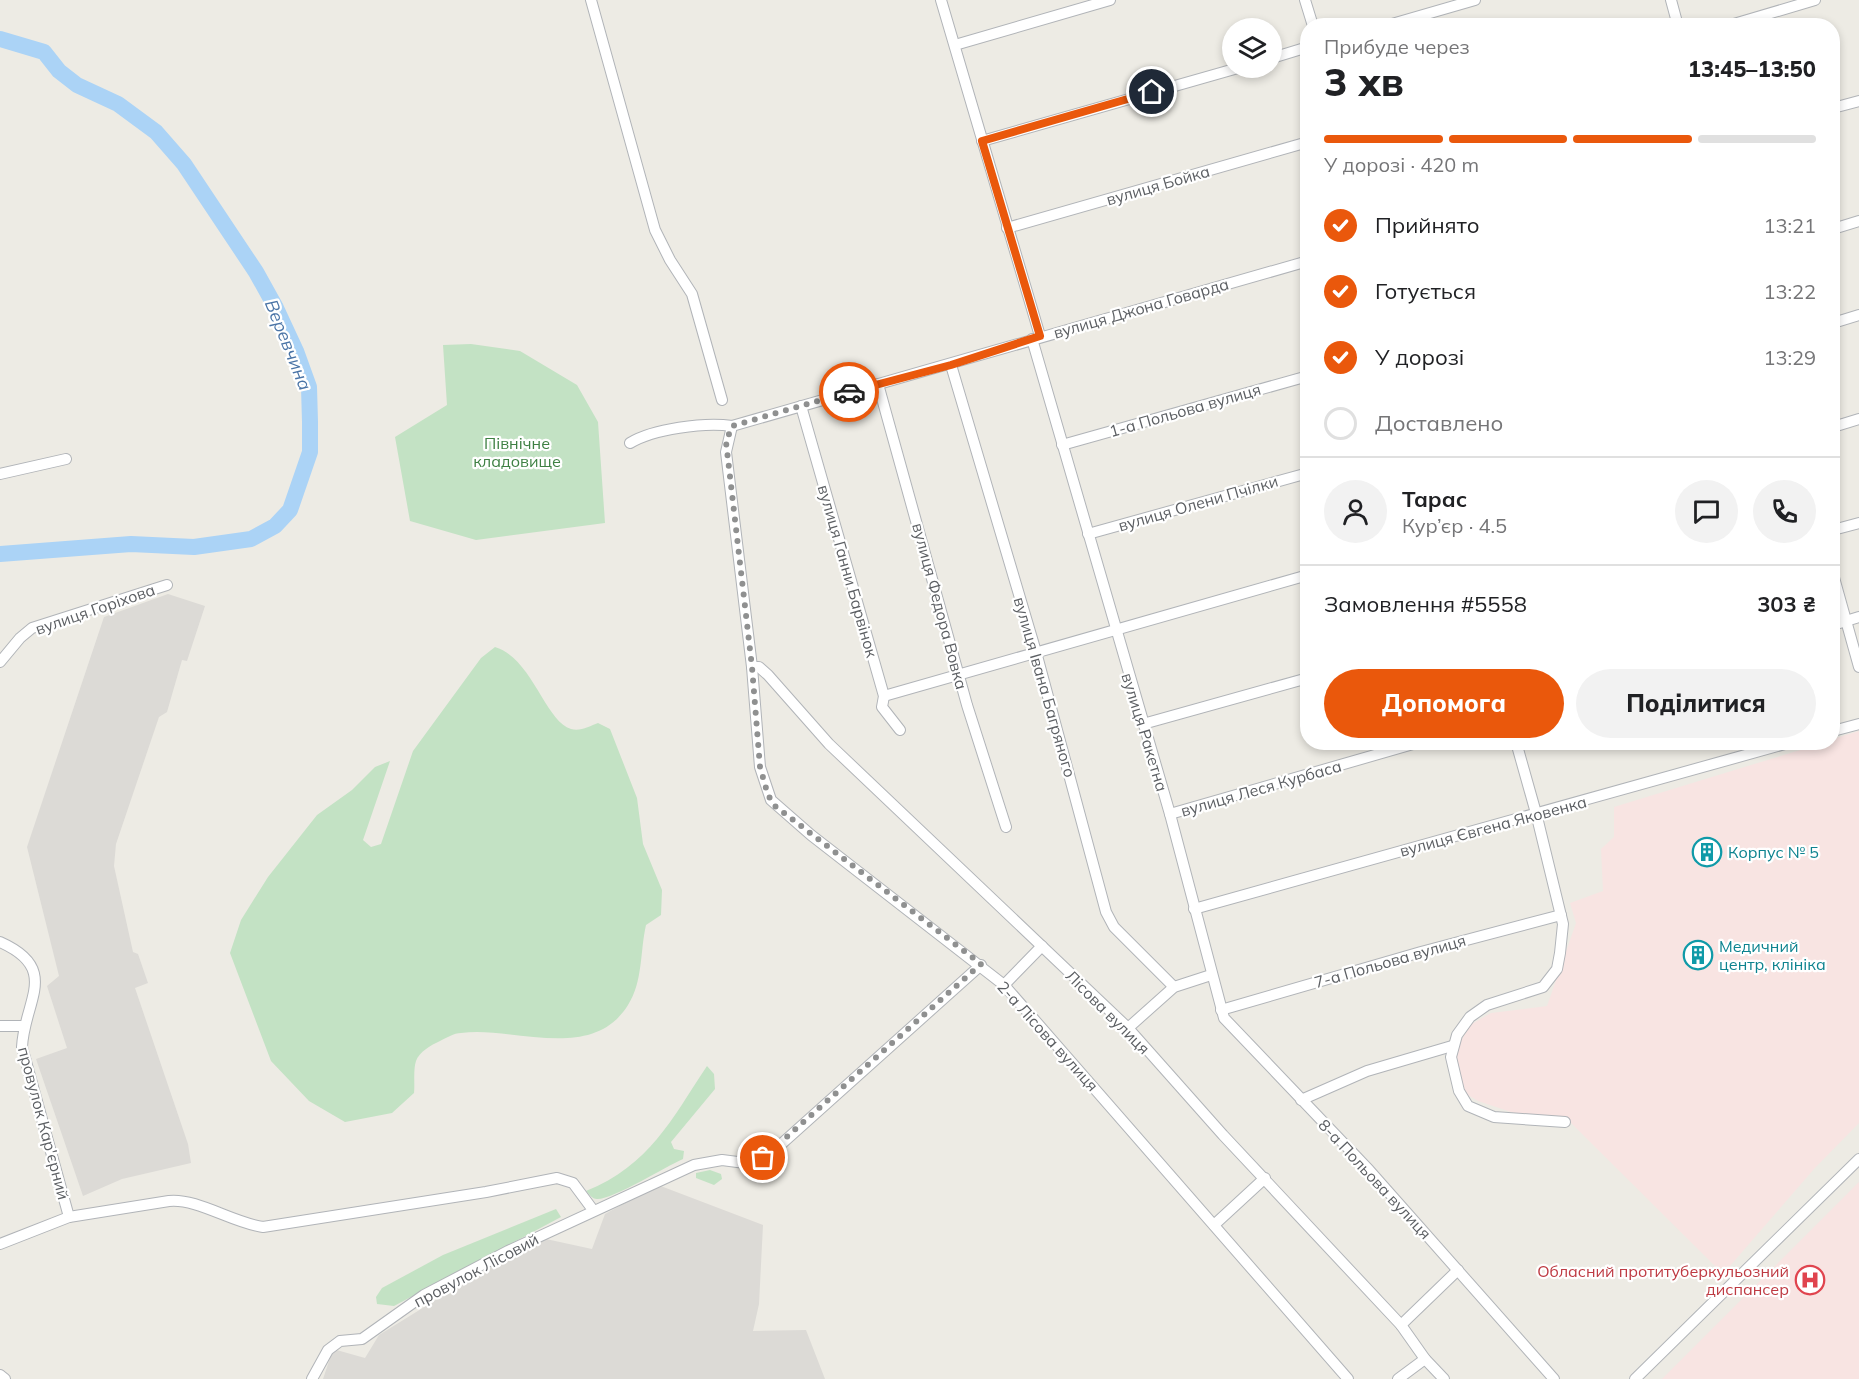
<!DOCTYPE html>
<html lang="uk">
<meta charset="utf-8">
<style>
body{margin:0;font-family:Mulish,sans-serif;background:#f2f2f2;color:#202124;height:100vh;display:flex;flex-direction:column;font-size:22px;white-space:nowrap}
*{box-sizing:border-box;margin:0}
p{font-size:20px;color:#757577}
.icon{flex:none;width:33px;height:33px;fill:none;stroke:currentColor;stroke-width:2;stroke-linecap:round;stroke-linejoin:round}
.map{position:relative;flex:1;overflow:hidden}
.panel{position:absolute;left:1300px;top:18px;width:540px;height:732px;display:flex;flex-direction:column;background:#fff;border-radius:24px;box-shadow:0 3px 9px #0003}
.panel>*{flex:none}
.buttons{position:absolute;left:1222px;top:18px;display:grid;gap:12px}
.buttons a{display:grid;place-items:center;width:60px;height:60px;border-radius:50%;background:#fff;box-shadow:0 3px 9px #0003;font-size:30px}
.pin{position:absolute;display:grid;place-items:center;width:51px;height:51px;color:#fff;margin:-26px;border:3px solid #fff;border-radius:50%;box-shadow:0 2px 6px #0007}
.courier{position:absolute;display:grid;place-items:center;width:60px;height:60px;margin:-30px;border:4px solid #ea580c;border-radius:50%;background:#fff;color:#222;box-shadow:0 2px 8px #0007}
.headline em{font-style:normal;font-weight:800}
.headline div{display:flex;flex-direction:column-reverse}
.headline{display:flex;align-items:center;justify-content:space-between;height:102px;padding:0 24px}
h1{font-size:39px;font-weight:800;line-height:45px}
.bar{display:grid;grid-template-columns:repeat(4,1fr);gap:9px 6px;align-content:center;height:72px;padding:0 24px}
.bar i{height:8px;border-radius:4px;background:#e0e0e0}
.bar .active{background:#ea580c}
.bar p{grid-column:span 4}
.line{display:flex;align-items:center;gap:15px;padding:0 24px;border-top:2px solid #e0e0e0}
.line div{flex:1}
.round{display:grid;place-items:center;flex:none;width:63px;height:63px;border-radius:32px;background:#f2f2f2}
ol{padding:0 24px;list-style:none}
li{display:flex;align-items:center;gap:18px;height:66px}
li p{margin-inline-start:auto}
li .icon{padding:6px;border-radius:50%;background:#ea580c;color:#fff;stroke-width:4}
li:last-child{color:#757577}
li i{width:33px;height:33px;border:3px solid #e0e0e0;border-radius:50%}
.primary-button{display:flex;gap:12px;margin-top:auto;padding:12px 24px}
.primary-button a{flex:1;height:69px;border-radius:36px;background:#ea580c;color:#fff;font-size:24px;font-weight:800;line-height:69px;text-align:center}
.primary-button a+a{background:#f2f2f2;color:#202124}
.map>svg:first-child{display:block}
</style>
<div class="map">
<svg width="1859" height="1379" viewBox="0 0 1859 1379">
<rect width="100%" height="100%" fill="#edebe4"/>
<!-- industrial -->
<g fill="#dcdad6">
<polygon points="168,594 205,606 187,661 182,660 167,712 159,717 116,844 114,866 133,952 138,954 148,983 135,988 188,1144 191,1163 122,1179 83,1196 36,1059 67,1048 47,986 59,976 27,847 104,617"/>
<polygon points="658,1185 763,1225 759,1304 753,1331 806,1330 825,1379 323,1379 333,1349 365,1358 379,1335 510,1254 546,1239 592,1249 605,1214"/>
</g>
<!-- medical -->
<g fill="#f8e4e2">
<polygon points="1859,731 1859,1123 1814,1169 1723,1274 1567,1119 1517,1114 1478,1101 1463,1092 1455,1051 1470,1025 1491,1013 1547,1006 1576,923 1570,903 1603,891 1601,849 1614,837 1614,807 1823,743 1833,742 1833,739"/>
<polygon points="1859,1182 1859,1379 1662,1379"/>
</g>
<!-- green -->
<g fill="#c3e2c4">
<polygon points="471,344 520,351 577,385 598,422 605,523 476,540 410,521 395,437 447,405 443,345"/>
<path d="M495 647C532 658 545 721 571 729 580 732 590 726 598 723L610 729 637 798 643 844 662 890 661 915 646 925C640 951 643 982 628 1005 592 1063 515 1026 461 1033 454 1033 446 1038 440 1041 431 1045 419 1052 416 1061 413 1070 415 1084 414 1093L392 1113 345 1122 309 1101 271 1061 230 953 241 920 268 877 317 815 352 790 375 767 390 761 363 840 371 847 381 844 413 751 481 658Z"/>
<path d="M707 1066 714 1074 715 1089 671 1142 674 1149 684 1151 683 1159C665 1167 612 1200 597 1199 592 1199 589 1194 586 1191 650 1165 671 1120 707 1066Z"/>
<polygon points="710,1170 721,1174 722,1179 714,1185 696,1178 696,1173"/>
<polygon points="556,1209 561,1217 394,1306 377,1304 376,1297 382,1288 443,1255"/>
</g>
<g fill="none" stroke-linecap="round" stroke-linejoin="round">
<!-- river -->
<polyline stroke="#abd3f6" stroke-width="16" points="0,39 44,52 59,71 77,85 118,104 156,132 184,164 256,272 276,308 296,351 309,387 310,422 310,452 290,510 275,526 251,539 194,547 131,544 0,554"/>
<!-- minor casing -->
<g stroke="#b1b4b8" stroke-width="12">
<g id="minor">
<polyline points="591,0 655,230 670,260 692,294 722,400"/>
<polyline points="941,0 1040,336"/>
<polyline points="1305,0 1313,26"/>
<polyline points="1671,0 1678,26"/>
<polyline points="1385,26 1475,0"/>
<polyline points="1727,26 1815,0"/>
<polyline points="955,45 1110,0"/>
<polyline points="1272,58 1308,47"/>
<polyline points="1833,108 1859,101"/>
<polyline points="982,141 1238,68"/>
<polyline points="1007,228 1308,142"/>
<polyline points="1833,229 1859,221"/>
<polyline points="1833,323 1859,315"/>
<polyline points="1032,339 1170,814 1224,1018 1369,1170 1554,1379"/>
<polyline points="951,365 1036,652 1106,912 1114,927 1174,987"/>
<polyline points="878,384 967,705 1006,827"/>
<polyline points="801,406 884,696 882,707 900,730"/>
<polyline points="732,426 726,452 752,667 760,767 771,800 811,835 1004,985 1348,1379"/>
<polyline points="1833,427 1859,419"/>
<path d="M630 443C653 429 704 422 732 426L1308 261"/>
<polyline points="1062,445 1308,376"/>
<polyline points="0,474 66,459"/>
<polyline points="1833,530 1859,523"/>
<polyline points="1088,534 1308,473"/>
<polyline points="1833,574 1859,667"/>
<polyline points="1833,625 1859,617"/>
<polyline points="0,662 20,638 32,628 167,585"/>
<polyline points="752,667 759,667 768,675 829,744 1128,1028 1223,1135 1401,1325 1425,1359 1444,1379"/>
<polyline points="884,696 1308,575"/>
<polyline points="1143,724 1308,678"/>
<polyline points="1833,731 1859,724"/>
<polyline points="1516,742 1536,813 1563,924 1560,953 1557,969 1543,987 1487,1005 1470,1017 1457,1035 1451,1057 1459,1091 1468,1106 1494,1117 1565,1122"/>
<polyline points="1170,814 1420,742"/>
<polyline points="1194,909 1792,742"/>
<path d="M0 942C61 969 24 1001 22 1047L69 1217"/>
<polyline points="1004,985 1042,946"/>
<polyline points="1221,1010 1421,952 1561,915"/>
<polyline points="0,1026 23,1026"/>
<polyline points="1128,1028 1174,987 1211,975"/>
<polyline points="1301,1100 1367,1071 1452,1046"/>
<polyline points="1214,1225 1265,1178"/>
<path d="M0 1244 69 1217 169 1201C197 1198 233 1223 263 1227L486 1192 557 1178 573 1183 593 1210"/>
<polyline points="1401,1325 1458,1270"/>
<polyline points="0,1375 5,1379"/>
<polyline points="312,1379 328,1350 340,1341 362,1339 424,1295 508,1251 694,1165 722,1160 745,1163 768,1156 981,965"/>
<polyline points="1398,1379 1425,1359"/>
<polyline points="1635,1379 1859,1159"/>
</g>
</g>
<!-- minor -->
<use href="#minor" stroke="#fff" stroke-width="10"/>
</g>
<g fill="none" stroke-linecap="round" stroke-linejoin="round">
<!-- done -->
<polyline stroke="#8f9090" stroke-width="6" stroke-dasharray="0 10.8" points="763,1158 981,964 775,806 768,795 760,767 752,667 726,442 732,426 849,392"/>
<!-- route -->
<polyline stroke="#ea580c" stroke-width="8" points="849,392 951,365 1040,336 982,141 1152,92"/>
</g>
<!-- icons -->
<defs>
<g id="building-ring" transform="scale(1.5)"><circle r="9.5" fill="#fff" stroke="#0f9aa8" stroke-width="1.5"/><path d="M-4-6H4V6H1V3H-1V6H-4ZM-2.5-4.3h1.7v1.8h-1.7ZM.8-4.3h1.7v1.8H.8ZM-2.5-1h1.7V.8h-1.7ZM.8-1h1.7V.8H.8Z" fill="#0f9aa8"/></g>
<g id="hospital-ring" transform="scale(1.5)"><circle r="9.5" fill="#fff" stroke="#e0444e" stroke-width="1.5"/><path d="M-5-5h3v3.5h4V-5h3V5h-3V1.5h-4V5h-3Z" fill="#e0444e"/></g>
</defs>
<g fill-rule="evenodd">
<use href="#building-ring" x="1707" y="852"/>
<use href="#building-ring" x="1698" y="955"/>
<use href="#hospital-ring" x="1810" y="1280"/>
</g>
<g text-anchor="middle" stroke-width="4.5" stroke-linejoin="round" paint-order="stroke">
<!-- street labels -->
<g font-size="16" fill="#5c5f63" stroke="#fff">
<text transform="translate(1158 185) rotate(-16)" y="6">вулиця Бойка</text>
<text transform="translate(1141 308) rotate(-16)" y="6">вулиця Джона Говарда</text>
<text transform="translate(1185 410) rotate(-16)" y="6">1-а Польова вулиця</text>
<text transform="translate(1198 503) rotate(-16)" y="6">вулиця Олени Пчілки</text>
<text transform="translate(848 571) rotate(74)" y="6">вулиця Ганни Барвінок</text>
<text transform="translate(940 606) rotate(75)" y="6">вулиця Федора Вовка</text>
<text transform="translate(95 609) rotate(-19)" y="6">вулиця Горіхова</text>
<text transform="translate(1045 687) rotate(74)" y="6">вулиця Івана Багряного</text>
<text transform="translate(1145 732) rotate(73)" y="6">вулиця Ракетна</text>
<text transform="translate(1261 788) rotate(-16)" y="6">вулиця Леся Курбаса</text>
<text transform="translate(1493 826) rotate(-15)" y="6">вулиця Євгена Яковенка</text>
<text transform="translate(1390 961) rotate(-16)" y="6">7-а Польова вулиця</text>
<text transform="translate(1108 1012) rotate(45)" y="6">Лісова вулиця</text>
<text transform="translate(1048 1036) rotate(48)" y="6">2-а Лісова вулиця</text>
<text transform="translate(44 1123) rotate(75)" y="6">провулок Кар'єрний</text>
<text transform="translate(1375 1179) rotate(47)" y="6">8-а Польова вулиця</text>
<text transform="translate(476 1270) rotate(-28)" y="6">провулок Лісовий</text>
</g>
<!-- park labels -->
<g font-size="16" fill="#3e8043" stroke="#fff">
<text x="517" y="449">Північне<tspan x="517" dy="18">кладовище</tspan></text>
</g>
<!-- culture labels -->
<g font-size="16" fill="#0d838f" stroke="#fff" text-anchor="start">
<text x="1728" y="858">Корпус № 5</text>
<text x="1719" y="952">Медичний<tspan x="1719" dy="18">центр, клініка</tspan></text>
</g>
<!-- health labels -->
<g font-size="16" fill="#be3a42" stroke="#fff" text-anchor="end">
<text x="1789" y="1277">Обласний протитуберкульозний<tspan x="1789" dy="18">диспансер</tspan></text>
</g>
<!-- water labels -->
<g font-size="18" font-style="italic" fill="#4a74a6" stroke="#fff">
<text transform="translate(288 345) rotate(68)" y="6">Веревчина</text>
</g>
</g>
</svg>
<div class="buttons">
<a><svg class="icon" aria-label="layers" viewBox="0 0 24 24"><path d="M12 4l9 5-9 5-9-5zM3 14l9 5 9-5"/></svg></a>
</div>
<div class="pin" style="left:763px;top:1158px;background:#ea580c"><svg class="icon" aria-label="bag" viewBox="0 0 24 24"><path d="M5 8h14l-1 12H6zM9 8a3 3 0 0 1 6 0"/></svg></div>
<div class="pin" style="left:1152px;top:92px;background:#1f2937"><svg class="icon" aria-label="home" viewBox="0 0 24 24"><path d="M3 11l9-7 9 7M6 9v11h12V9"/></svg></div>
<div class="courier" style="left:849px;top:392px"><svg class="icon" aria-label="car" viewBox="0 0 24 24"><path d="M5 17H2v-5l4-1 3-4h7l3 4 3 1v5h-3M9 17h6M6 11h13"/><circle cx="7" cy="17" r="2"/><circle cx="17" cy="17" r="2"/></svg></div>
<section class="panel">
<div class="headline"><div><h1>3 хв</h1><p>Прибуде через</p></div><em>13:45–13:50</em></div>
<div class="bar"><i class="active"></i><i class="active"></i><i class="active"></i><i></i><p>У дорозі · 420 m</p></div>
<ol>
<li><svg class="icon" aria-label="check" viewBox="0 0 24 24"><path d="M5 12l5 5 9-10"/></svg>Прийнято<p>13:21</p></li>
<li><svg class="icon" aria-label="check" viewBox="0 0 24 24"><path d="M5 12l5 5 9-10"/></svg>Готується<p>13:22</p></li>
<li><svg class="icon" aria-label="check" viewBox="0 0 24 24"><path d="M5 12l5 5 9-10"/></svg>У дорозі<p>13:29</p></li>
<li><i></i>Доставлено</li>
</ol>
<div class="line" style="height:108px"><a class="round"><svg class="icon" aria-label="person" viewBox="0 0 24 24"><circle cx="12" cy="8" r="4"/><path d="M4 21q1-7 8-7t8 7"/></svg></a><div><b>Тарас</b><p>Кур’єр · 4.5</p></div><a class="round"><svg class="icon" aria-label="chat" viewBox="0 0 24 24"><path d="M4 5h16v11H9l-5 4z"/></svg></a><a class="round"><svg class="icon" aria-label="phone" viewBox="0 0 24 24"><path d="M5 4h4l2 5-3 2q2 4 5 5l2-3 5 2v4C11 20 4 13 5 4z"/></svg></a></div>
<div class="line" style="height:78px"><div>Замовлення #5558</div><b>303 ₴</b></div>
<div class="primary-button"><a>Допомога</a><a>Поділитися</a></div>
</section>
</div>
